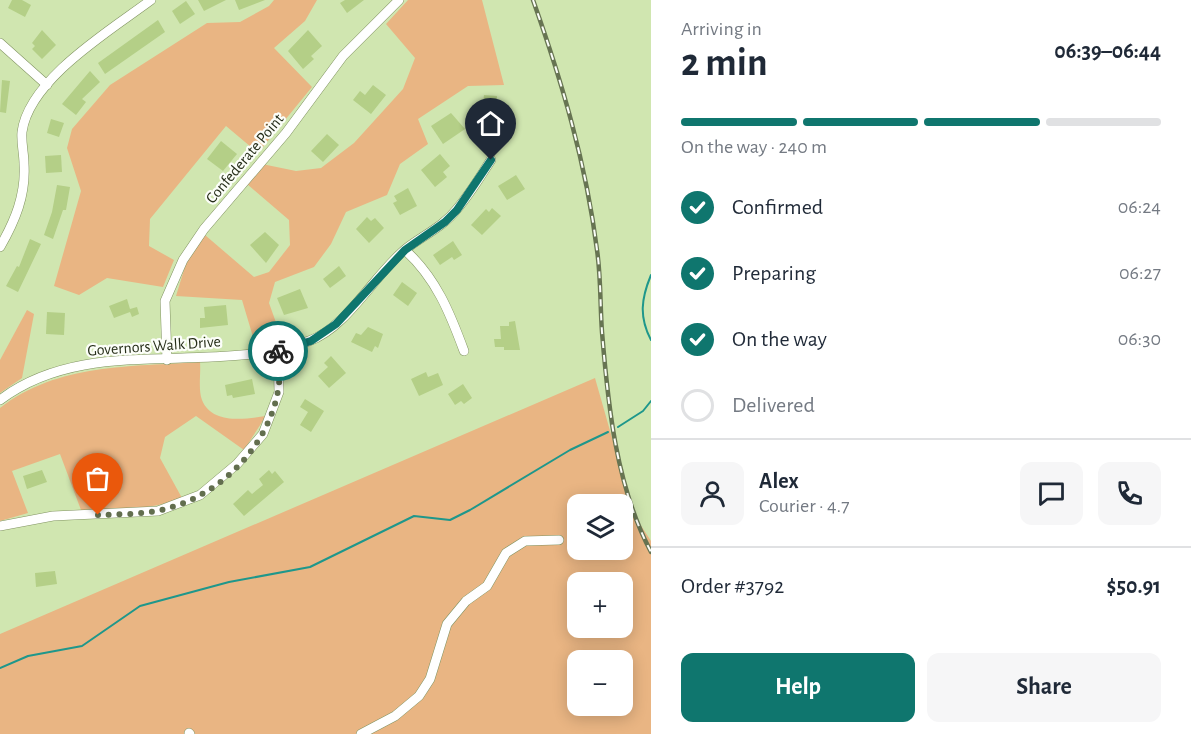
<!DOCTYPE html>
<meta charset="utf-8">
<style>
body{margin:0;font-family:"Alegreya Sans",sans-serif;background:#f6f6f7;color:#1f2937;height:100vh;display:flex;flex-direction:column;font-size:22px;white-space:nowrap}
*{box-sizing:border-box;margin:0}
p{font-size:20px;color:#747a83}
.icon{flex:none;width:33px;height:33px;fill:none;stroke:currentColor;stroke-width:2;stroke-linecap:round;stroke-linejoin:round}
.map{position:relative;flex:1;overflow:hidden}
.drawer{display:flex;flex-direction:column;background:#fff;width:540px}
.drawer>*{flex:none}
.buttons{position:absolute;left:567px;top:494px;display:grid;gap:12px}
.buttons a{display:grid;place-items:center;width:66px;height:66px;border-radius:12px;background:#fff;box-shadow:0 3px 15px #0003;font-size:30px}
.pin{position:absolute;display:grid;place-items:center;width:51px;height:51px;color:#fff;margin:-62px -26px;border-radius:50% 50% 50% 0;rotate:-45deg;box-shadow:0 0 6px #0007}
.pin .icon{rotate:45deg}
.courier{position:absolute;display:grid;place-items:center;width:60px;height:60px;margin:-30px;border:4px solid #0f766e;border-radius:50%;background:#fff;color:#222;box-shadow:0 2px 8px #0007}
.overview em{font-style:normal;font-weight:700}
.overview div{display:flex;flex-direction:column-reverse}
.overview{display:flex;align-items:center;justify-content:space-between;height:102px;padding:0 30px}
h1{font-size:39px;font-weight:700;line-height:45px}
.bar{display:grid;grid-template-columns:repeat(4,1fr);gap:9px 6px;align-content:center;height:72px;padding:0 30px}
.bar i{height:8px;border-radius:4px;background:#e0e1e3}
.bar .selected{background:#0f766e}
.bar p{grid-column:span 4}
.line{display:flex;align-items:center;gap:15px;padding:0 30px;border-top:2px solid #e0e1e3}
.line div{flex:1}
.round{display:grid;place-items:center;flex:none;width:63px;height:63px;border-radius:12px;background:#f6f6f7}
ol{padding:0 30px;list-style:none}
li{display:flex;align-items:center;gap:18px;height:66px}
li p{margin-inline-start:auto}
li .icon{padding:6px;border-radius:50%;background:#0f766e;color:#fff;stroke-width:4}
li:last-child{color:#747a83}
li i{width:33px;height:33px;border:3px solid #e0e1e3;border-radius:50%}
.action{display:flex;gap:12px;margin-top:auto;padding:12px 30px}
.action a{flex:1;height:69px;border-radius:12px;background:#0f766e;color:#fff;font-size:24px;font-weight:700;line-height:69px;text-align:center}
.action a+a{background:#f6f6f7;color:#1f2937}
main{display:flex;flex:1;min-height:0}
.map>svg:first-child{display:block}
</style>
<main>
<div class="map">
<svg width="651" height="734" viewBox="0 0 651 734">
<rect width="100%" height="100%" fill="#d0e6b0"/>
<!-- green -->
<g fill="#e9b583" fill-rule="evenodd">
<polygon points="274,0 317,0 305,21 274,48 312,87 258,153 226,126 150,219 149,246 174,260 163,287 107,278 79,295 54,286 81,191 67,148 72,129 110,85 207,23 240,22 269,6"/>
<polygon points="408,0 482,0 504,85 468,86 418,119 428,144 400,164 387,195 346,212 331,244 314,267 275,282 269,303 283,342 256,347 242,300 176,296 187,260 205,235 254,277 269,272 290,245 289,220 247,184 262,164 296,171 321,168 354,143 403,89 415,58 386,24"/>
<polygon points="27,310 34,314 22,378 0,393 0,360"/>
<path d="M200 362C201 373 198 390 202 400 212 425 246 419 266 416L244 450 196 416 165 437 160 458 182 498C149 511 116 509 81 510L60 454 12 471 28 513 0 521V408C58 363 131 367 200 362Z"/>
<path d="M595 378 634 515 651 541V734H0V634ZM578 504H622V549H578ZM578 582H622V627H578ZM578 660H622V705H578Z"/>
</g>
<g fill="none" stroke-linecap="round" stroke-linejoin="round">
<!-- stream -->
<g stroke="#1e978b" stroke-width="2">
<path d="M651 275C641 299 639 317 651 340"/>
<polyline points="618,427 643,411 651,401"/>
<polyline points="0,668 28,656 82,646 140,606 229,582 310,567 414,516 450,520 470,510 570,450 608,432"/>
</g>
</g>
<!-- building -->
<g fill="#b4cf87">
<polygon points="12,0 22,0 31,5 25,17 8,8"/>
<polygon points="198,0 226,0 204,11"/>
<polygon points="235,0 265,0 239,10"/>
<polygon points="345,0 364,0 347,13 340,3"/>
<polygon points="186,1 195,14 180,24 172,11"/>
<polygon points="158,20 165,32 105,74 98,63"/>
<polygon points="42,30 56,45 42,59 32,49 35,46 32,43"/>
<polygon points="308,30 322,46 311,56 314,59 303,69 288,51"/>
<polygon points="90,71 100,82 82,99 86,102 76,115 62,104"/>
<polygon points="2,80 10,81 6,113 0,112"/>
<polygon points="373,85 386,95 371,114 353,100 360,91 365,95"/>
<polygon points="484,95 497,96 495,120 480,119 481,113 474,112 475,103 483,104"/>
<polygon points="451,113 465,129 443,144 431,126"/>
<polygon points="51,119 64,123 59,137 47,133"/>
<polygon points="327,134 339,145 323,162 311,151"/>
<polygon points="221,141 237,154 223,171 207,159"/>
<polygon points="440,154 450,166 443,172 447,177 435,187 421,170"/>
<polygon points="61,155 62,172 46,173 45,156"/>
<polygon points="516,175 525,189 507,200 498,186"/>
<polygon points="57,185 70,187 66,210 63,210 53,239 44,235 52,212"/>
<polygon points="408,188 417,206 400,215 393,203 397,201 394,196"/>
<polygon points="492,208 501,216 482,235 471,225 486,209 489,212"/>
<polygon points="367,217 371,221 375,218 384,228 369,243 356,229"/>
<polygon points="265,232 279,245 266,263 250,245"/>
<polygon points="30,239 41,244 18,292 6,286 17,266 19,267"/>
<polygon points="453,241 462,255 454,260 452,257 440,265 433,255"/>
<polygon points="339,266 346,276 330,288 323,279"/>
<polygon points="402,282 417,293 408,306 393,295"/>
<polygon points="300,289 308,308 284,315 277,298"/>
<polygon points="127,299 130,309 137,307 139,314 132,317 130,312 114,318 109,306"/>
<polygon points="226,305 228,325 200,328 200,318 205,318 204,307"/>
<polygon points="47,312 65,313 64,335 46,334"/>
<polygon points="515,321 520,350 504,350 504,347 495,347 494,339 501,339 500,326 509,326 509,322"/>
<polygon points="368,327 383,334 378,348 375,346 372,352 351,342 356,333 361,335"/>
<polygon points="331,356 346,373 329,388 318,376 328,367 324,363"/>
<polygon points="426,372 428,377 438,373 443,385 419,396 411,379"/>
<polygon points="252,379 255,394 233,398 232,395 227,396 225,385"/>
<polygon points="463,384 472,398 464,404 461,401 455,405 448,394"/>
<polygon points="305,399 324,411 311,432 300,425 308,412 300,407"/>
<polygon points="42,470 47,482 27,489 23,476"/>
<polygon points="269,470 272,474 275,471 284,482 244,516 233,504 248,490 252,494 263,485 259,479"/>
<polygon points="55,571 57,584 36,587 35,573"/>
</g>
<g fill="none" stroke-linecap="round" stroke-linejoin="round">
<!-- street casing -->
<g stroke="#809361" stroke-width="10">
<g id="street">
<polyline points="0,43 47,85"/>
<path d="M0 247C15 221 26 195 24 164 24 153 21 143 22 132 29 79 111 30 151 0"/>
<path d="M405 250C436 278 450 313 464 351"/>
<polyline points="167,360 165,301 183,260 204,229 286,133 343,56 399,0"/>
<path d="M0 400C88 333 210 377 309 341 348 327 375 273 407 248 424 235 444 226 457 209 470 194 480 177 491 160"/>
<polyline points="0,526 53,516 158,511 200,495 237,464 263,434 279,392 278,350"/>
<polyline points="189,733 190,734"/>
<polyline points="361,734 395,716 419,696 430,679 447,624 466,601 487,586 506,553 525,541 559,540"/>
</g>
</g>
<!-- street -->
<use href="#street" stroke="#fff" stroke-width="9"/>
<!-- rail casing -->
<g stroke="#677452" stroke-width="4.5">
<path id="rail" d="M533 0C562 82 586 163 597 250 601 277 600 305 602 332 608 405 616 486 651 552"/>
</g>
<!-- rail -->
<use href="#rail" stroke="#fcfef9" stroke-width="2" stroke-dasharray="7" stroke-linecap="butt"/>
</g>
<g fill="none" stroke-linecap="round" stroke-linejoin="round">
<!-- done -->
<path stroke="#626e4e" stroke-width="6" stroke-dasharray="0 10.8" d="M98 515C123 514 150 515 175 506 238 486 290 418 278 351"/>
<!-- route -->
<polyline stroke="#0f766e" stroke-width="8" points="278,351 311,341 336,324 405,250 445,222 457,210 491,160"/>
</g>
<g text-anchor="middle" stroke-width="4.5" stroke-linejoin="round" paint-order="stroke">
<!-- street labels -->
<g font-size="16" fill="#262e19" stroke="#fcfef9">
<text transform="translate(244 158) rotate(-50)" y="6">Confederate Point</text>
<text transform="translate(154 345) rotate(-4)" y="6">Governors Walk Drive</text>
</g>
</g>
</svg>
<div class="buttons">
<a><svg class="icon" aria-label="layers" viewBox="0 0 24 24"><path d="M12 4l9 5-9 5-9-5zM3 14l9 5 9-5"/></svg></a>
<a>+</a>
<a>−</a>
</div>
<div class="pin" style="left:98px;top:515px;background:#ea580c"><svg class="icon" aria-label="bag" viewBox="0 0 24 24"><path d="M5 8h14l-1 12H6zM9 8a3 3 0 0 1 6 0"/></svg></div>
<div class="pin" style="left:491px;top:160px;background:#1f2937"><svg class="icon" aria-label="home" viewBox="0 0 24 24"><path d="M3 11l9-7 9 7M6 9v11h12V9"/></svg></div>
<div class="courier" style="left:278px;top:351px"><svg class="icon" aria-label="bike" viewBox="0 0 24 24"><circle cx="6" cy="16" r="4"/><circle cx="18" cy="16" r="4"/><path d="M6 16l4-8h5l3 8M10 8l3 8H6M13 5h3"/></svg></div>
</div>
<section class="drawer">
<div class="overview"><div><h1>2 min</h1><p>Arriving in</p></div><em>06:39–06:44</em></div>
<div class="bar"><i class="selected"></i><i class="selected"></i><i class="selected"></i><i></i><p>On the way · 240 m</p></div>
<ol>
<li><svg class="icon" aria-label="check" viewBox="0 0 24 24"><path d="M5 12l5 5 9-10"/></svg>Confirmed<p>06:24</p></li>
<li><svg class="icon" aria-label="check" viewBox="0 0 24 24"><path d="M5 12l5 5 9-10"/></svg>Preparing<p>06:27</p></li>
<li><svg class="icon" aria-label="check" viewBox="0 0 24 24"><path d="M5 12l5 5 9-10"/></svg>On the way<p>06:30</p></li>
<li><i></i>Delivered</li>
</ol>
<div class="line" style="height:108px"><a class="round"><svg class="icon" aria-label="person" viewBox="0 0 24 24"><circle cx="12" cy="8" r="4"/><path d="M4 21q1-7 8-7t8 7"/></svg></a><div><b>Alex</b><p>Courier · 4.7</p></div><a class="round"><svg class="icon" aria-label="chat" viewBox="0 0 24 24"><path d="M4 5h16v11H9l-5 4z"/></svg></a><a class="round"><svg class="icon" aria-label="phone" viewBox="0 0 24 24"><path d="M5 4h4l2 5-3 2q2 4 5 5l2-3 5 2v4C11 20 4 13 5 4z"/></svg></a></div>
<div class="line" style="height:78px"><div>Order #3792</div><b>$50.91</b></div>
<div class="action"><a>Help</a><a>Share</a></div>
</section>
</main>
